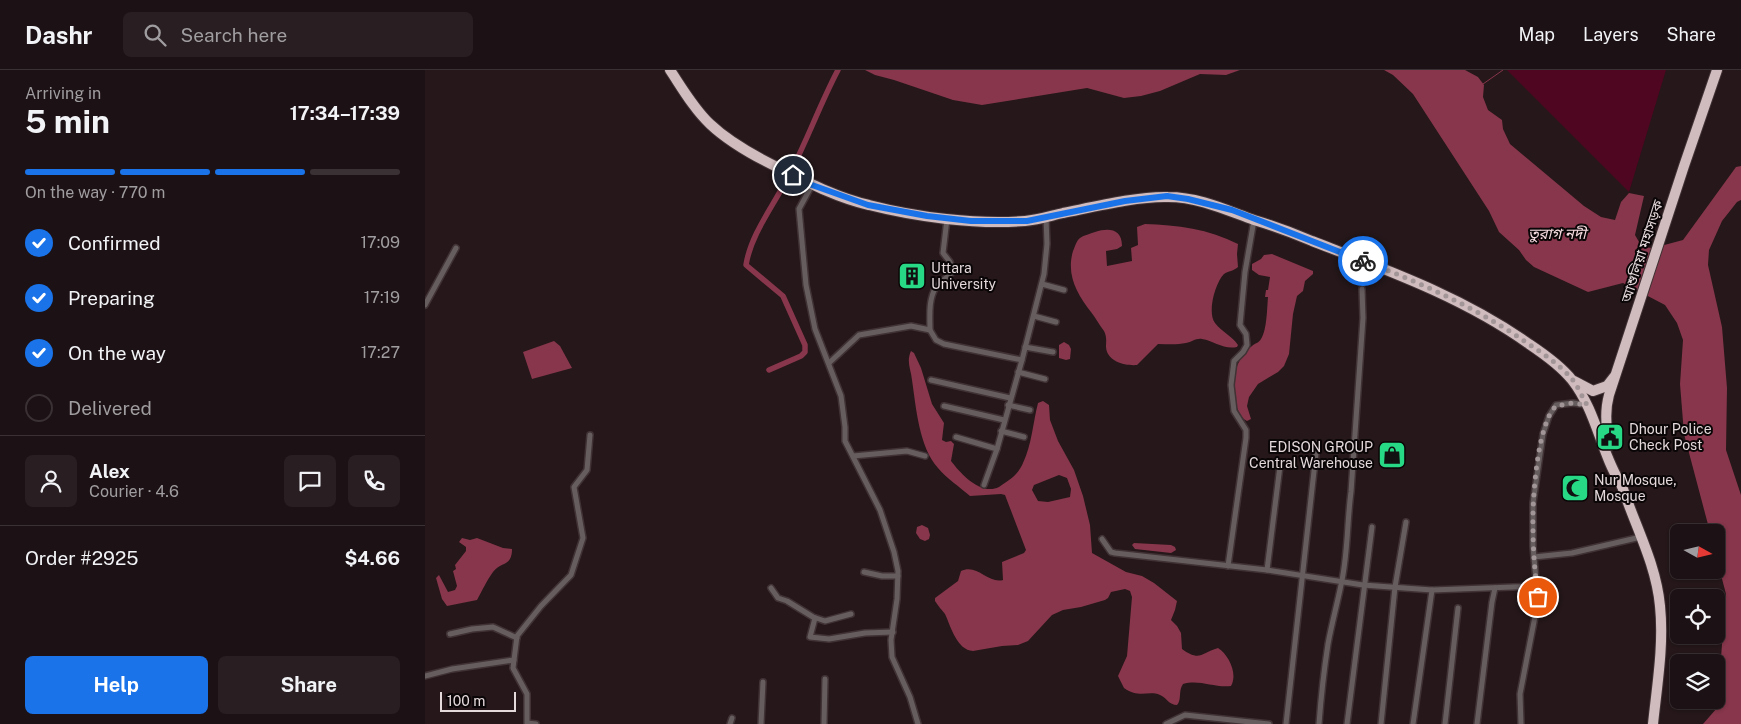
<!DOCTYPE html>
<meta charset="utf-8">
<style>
body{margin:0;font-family:"Public Sans","Noto Sans Bengali",sans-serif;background:#291f22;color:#f1f3f6;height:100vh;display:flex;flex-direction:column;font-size:19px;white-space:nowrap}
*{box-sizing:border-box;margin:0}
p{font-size:16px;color:#a09da0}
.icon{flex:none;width:28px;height:28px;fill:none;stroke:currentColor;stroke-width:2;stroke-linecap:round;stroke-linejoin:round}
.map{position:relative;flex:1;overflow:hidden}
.sheet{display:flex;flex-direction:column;background:#1c1114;width:425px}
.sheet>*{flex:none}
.needle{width:32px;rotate:98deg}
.controls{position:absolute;left:1245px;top:454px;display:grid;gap:10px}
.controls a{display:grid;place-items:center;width:55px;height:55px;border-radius:8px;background:#1c1114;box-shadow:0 1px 4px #0004,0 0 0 1px #3a3134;font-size:25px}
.scale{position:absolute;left:15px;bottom:12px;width:76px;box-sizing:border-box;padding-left:5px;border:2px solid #e4d9db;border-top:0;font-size:14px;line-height:18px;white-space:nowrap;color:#e4d9db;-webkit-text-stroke:4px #0a0506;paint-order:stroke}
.pin{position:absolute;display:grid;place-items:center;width:42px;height:42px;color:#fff;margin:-21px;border:2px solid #fff;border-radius:50%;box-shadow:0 1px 5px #0007}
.courier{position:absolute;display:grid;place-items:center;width:50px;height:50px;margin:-25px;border:4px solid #1a73e8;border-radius:50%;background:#fff;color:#222;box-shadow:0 1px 6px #0007}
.overview em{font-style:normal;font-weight:700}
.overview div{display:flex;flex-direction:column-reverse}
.overview{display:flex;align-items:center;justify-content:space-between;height:85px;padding:0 25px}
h1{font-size:32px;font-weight:700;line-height:38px}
.bar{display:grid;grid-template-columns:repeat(4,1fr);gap:8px 5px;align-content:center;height:60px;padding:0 25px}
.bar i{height:6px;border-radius:4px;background:#3a3134}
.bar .selected{background:#1a73e8}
.bar p{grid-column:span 4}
.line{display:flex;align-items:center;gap:12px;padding:0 25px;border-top:1px solid #3a3134}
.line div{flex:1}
.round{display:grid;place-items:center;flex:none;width:52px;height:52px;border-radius:8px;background:#291f22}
ol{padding:0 25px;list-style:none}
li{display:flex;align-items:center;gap:15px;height:55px}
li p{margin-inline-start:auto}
li .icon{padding:5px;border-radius:50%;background:#1a73e8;color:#fff;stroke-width:4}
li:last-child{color:#a09da0}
li i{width:28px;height:28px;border:2px solid #3a3134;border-radius:50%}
.button{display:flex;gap:10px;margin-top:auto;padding:10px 25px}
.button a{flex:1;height:58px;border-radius:8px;background:#1a73e8;color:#fff;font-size:20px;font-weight:700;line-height:58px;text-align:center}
.button a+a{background:#291f22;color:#f1f3f6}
header{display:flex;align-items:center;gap:30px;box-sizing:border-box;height:70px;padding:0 25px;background:#1c1114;border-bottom:1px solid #3a3134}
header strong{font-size:24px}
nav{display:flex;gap:28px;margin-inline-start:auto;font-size:18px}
.search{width:350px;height:45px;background:#291f22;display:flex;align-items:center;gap:12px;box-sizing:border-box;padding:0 18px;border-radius:8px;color:#a09da0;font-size:19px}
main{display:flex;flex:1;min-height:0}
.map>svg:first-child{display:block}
</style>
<header>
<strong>Dashr</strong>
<div class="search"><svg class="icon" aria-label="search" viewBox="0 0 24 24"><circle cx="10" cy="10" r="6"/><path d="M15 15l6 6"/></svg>Search here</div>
<nav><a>Map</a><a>Layers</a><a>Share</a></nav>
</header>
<main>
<section class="sheet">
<div class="overview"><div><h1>5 min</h1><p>Arriving in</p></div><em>17:34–17:39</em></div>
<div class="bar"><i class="selected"></i><i class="selected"></i><i class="selected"></i><i></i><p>On the way · 770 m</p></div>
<ol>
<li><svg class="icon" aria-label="check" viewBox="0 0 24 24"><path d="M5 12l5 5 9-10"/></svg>Confirmed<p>17:09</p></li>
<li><svg class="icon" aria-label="check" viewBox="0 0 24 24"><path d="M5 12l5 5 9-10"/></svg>Preparing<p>17:19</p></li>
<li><svg class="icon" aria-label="check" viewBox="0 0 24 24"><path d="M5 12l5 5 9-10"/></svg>On the way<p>17:27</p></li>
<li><i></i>Delivered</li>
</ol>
<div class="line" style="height:90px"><a class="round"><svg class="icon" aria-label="person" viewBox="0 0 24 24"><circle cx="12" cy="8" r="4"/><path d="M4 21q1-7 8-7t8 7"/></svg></a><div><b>Alex</b><p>Courier · 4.6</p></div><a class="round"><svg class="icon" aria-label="chat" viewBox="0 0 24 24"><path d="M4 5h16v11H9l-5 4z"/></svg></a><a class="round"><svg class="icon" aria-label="phone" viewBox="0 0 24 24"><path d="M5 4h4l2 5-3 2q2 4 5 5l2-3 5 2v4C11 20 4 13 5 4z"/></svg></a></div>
<div class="line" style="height:65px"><div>Order #2925</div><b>$4.66</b></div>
<div class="button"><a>Help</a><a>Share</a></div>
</section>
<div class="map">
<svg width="1316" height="654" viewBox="0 0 1316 654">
<rect width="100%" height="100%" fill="#25171a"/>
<!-- green -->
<polygon fill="#4f0620" points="1082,0 1241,0 1204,122"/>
<!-- water -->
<g fill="#87364b" fill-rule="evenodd">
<polygon points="440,0 815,0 801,5 775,4 735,21 716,26 699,28 662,18 557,35 528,30 469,10 450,5"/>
<polygon points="959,0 1040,0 1053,7 1059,15 1058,27 1063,40 1077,50 1078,59 1085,74 1159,136 1176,147 1190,150 1196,132 1204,123 1219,126 1210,165 1217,177 1228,178 1258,170 1311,97 1316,96 1316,130 1312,132 1297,151 1284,180 1283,195 1297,257 1302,318 1301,380 1316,425 1316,654 1278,654 1292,638 1301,524 1291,486 1291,462 1285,462 1259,364 1255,314 1258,270 1252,253 1240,235 1198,213 1163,222 1109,197 1101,190 1094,180 1074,162 1064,141 988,24 968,5"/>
<path d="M720 154C752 155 784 159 813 174L812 184 813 197C809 201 803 201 799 204 790 213 782 243 790 253 797 262 807 266 813 275L812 277C799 280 789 271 777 269 771 268 767 272 761 273 752 275 742 274 733 274L712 295C701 296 682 292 681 277 681 271 682 267 679 261 674 255 671 248 666 242 652 224 641 205 648 181 650 177 651 171 655 168 659 165 665 164 670 162 683 158 697 158 697 176L692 179 681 181 682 196 707 191 706 178 713 175 712 157Z"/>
<path d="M847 184 888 201V204L880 211 878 221 872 226 868 244 864 284 859 296 853 302 833 314 824 327 822 336 826 349 822 351C807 345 807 306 813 294 815 289 822 279 827 276 830 273 834 273 836 269 842 260 842 238 843 227H840L841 220H843L845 207 834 205 827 200V194L836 189 839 185Z"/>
<polygon points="129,271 135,276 147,298 107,309 98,282"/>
<polygon points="639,272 644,275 646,279 645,289 641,290 634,288 634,275"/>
<path d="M486 281 489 283 496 298 507 334 519 353 517 370 521 372 526 371 529 374 526 391C536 404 556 426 574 417 577 415 581 412 584 410 590 406 595 400 598 393 607 374 608 352 613 333L618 331 624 335 625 350 633 371 649 400 658 426 665 455 667 483 701 502 717 506 729 513 752 531 750 540 746 550 752 556 756 563 757 579C775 592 776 583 793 578 804 585 813 604 806 616 789 618 774 609 758 614 753 621 757 630 752 635 744 635 742 628 735 625 723 620 715 629 699 618L693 606 702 586 707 527 705 521 700 519 686 522 683 528 680 530 656 537 638 540 627 545 603 571 593 575 577 576 548 581C532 580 526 557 520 544 517 540 513 536 510 531V528L533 511 536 501C552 493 563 514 578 510L577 492 599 483 601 480 580 425 576 424 545 426C535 417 522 409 513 398 494 377 491 337 487 310 486 299 481 292 486 281ZM634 405 642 408 646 419 645 427 623 432 613 431 607 420 609 415Z"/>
<polygon points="497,455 503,458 505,465 504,469 500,471 495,469 491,463 492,457"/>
<path d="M37 468 45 470 52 468 78 478 87 479C87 497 76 491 68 502 62 510 57 521 52 530L22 536 17 529 11 508 14 505 23 522 30 520 32 516 28 501 31 499 30 495 41 481V477L34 472Z"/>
<polygon points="709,473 746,475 750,477 751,480 746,483 710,479 707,475"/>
</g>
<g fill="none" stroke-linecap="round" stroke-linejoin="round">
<!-- stream -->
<polyline stroke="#87364b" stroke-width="1" points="1058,14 1078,0"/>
<!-- canal -->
<path stroke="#87364b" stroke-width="5.5" d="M344 300 376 286 380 282V275L358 226 321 195C326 163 350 134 364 105 382 71 395 34 413 0"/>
<!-- street casing -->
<g stroke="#403235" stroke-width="8">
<g id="street">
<polyline points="387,115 374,139 381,215 390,259 416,326 420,357 420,371 455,440 469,482 473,501 472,529 466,570 467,587 485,627 493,654"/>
<polyline points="617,214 639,220"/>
<polyline points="0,235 31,178"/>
<polyline points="609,246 631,252"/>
<polyline points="505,260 511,270 519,274 597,290"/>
<polyline points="600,277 628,282"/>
<path d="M404 293 434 265 486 256 505 260C505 247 503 230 511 217 514 212 523 208 528 201L525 192 518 183 522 149"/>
<polyline points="593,302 620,309"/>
<polyline points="506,310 585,328"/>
<polyline points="583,335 605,340"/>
<polyline points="519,336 579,350"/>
<polyline points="576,361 599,367"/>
<polyline points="531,367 572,379"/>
<polyline points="428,386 482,381 500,386"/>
<polyline points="559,415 572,379 597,290 619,204 622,174 621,147"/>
<polyline points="677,469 686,482 690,483 842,500 938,515 1007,520 1112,516"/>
<polyline points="1109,487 1147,483 1216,467"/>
<polyline points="803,496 821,368 821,360 809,341 806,315 809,291 818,282 822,275 821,264 815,255 820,202 829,150"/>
<polyline points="842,500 855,396"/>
<polyline points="439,502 457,506 473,506"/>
<polyline points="346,518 353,528 362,531 388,547 400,551 426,544"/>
<polyline points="390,548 385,567 404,569 440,563 468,562"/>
<polyline points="25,564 47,559 68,557 92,568"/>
<polyline points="0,606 27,599 89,590"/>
<polyline points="111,654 102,653 102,624 88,598 92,566 116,536 146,505 158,468 149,417 162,400 165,365"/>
<polyline points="305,654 307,648"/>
<polyline points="336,654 338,612"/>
<polyline points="399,654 400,609"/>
<polyline points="741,654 760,645 844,654"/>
<path d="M861 654C872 561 881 467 892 374"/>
<path d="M894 654C896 627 899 600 903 574 907 552 913 531 917 510 923 481 922 452 926 422L938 248 937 219"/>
<polyline points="922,654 947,457"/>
<polyline points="956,654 970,517 981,452"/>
<polyline points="988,654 1007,520"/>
<polyline points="1020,654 1033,538"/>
<polyline points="1052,654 1067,532 1070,518"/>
<polyline points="1096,654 1095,624 1113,531 1108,477 1108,433 1118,364 1124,346 1131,335 1148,333 1162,335"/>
</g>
</g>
<!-- highway casing -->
<g stroke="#403235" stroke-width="12">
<g id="highway">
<path d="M245 0C257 18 269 39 285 54 305 73 331 87 356 99 384 113 413 128 444 135 491 147 551 155 600 151 613 150 625 146 638 143 668 137 713 126 743 127 774 127 801 140 829 150 849 156 868 163 887 171 962 200 1038 227 1104 274 1119 284 1136 296 1147 310 1172 342 1176 384 1197 416"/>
<polyline points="1149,311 1168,321 1182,316 1189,307"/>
<path d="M1185 376C1181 359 1179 343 1184 325L1259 96 1292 0"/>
<path d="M1195 410C1208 452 1231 492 1235 536 1239 575 1232 615 1228 654"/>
</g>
</g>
<!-- street -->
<use href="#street" stroke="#665d5f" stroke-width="5"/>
<!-- highway -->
<use href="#highway" stroke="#d0bbbe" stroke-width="10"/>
</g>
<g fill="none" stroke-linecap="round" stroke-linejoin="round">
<!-- done -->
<path stroke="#a19597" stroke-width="5" stroke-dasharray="0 9" d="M938 191C997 213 1054 239 1105 275 1119 284 1136 296 1147 309 1153 316 1157 327 1162 335L1148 333 1131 336C1112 353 1107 432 1108 458 1108 481 1110 504 1113 527"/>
<!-- route -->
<polyline stroke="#1a73e8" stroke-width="6" points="368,105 387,115 443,135 502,146 546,151 602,151 700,131 742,126 763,129 807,140 938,191"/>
</g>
<!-- icons -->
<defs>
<g id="building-square" transform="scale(1.4375)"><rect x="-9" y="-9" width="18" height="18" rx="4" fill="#27d885" stroke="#0a0506"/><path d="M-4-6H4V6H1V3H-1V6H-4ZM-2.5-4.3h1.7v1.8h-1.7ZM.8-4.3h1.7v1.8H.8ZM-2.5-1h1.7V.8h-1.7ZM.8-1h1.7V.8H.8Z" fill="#111"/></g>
<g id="civic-square" transform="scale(1.4375)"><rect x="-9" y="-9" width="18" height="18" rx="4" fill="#27d885" stroke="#0a0506"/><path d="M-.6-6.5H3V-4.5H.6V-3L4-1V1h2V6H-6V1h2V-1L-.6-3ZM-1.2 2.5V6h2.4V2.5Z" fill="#111"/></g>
<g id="shop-square" transform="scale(1.4375)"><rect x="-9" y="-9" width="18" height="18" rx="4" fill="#27d885" stroke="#0a0506"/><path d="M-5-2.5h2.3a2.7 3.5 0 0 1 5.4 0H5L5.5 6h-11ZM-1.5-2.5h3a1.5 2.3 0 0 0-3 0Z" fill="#111"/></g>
<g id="mosque-square" transform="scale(1.4375)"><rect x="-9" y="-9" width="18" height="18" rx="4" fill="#27d885" stroke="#0a0506"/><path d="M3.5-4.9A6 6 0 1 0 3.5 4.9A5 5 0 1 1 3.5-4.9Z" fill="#111"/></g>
</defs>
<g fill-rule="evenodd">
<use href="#building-square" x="487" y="206"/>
<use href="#civic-square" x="1185" y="367"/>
<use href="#shop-square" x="967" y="385"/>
<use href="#mosque-square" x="1150" y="418"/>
</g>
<g text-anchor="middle" stroke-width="4" stroke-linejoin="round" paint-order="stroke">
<!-- street labels -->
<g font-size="14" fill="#e4d9db" stroke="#0a0506">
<text transform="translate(1217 181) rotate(-72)" y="5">আশুলিয়া মহাসড়ক</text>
</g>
<!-- poi labels -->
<g font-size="14" fill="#e4d9db" stroke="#0a0506" text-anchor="start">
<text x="506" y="203">Uttara<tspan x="506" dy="16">University</tspan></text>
<text x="1204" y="364">Dhour Police<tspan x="1204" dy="16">Check Post</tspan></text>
<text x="948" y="382" text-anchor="end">EDISON GROUP<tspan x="948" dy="16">Central Warehouse</tspan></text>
<text x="1169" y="415">Nur Mosque,<tspan x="1169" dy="16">Mosque</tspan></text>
</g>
<!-- water labels -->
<g font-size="15" font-style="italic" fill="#f6dce1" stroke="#0a0506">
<text x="1132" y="169">তুরাগ নদী</text>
</g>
</g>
</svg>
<div class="controls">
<a><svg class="needle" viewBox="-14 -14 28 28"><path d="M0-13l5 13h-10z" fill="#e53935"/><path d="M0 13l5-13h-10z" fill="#a09da0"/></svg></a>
<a><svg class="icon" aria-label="locate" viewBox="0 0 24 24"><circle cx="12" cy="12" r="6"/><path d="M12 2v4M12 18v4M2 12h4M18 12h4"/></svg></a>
<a><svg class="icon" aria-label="layers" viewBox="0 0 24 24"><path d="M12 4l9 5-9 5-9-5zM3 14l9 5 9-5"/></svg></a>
</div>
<div class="scale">100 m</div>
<div class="pin" style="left:1113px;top:527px;background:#ea580c"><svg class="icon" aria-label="bag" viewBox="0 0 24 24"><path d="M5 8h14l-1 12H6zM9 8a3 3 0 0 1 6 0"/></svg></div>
<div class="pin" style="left:368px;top:105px;background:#1f2937"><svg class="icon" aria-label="home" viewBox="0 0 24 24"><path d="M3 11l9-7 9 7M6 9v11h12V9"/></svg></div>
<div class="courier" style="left:938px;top:191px"><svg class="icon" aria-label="bike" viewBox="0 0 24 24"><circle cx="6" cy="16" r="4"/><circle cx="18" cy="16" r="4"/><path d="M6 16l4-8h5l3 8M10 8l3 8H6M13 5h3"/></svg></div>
</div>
</main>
